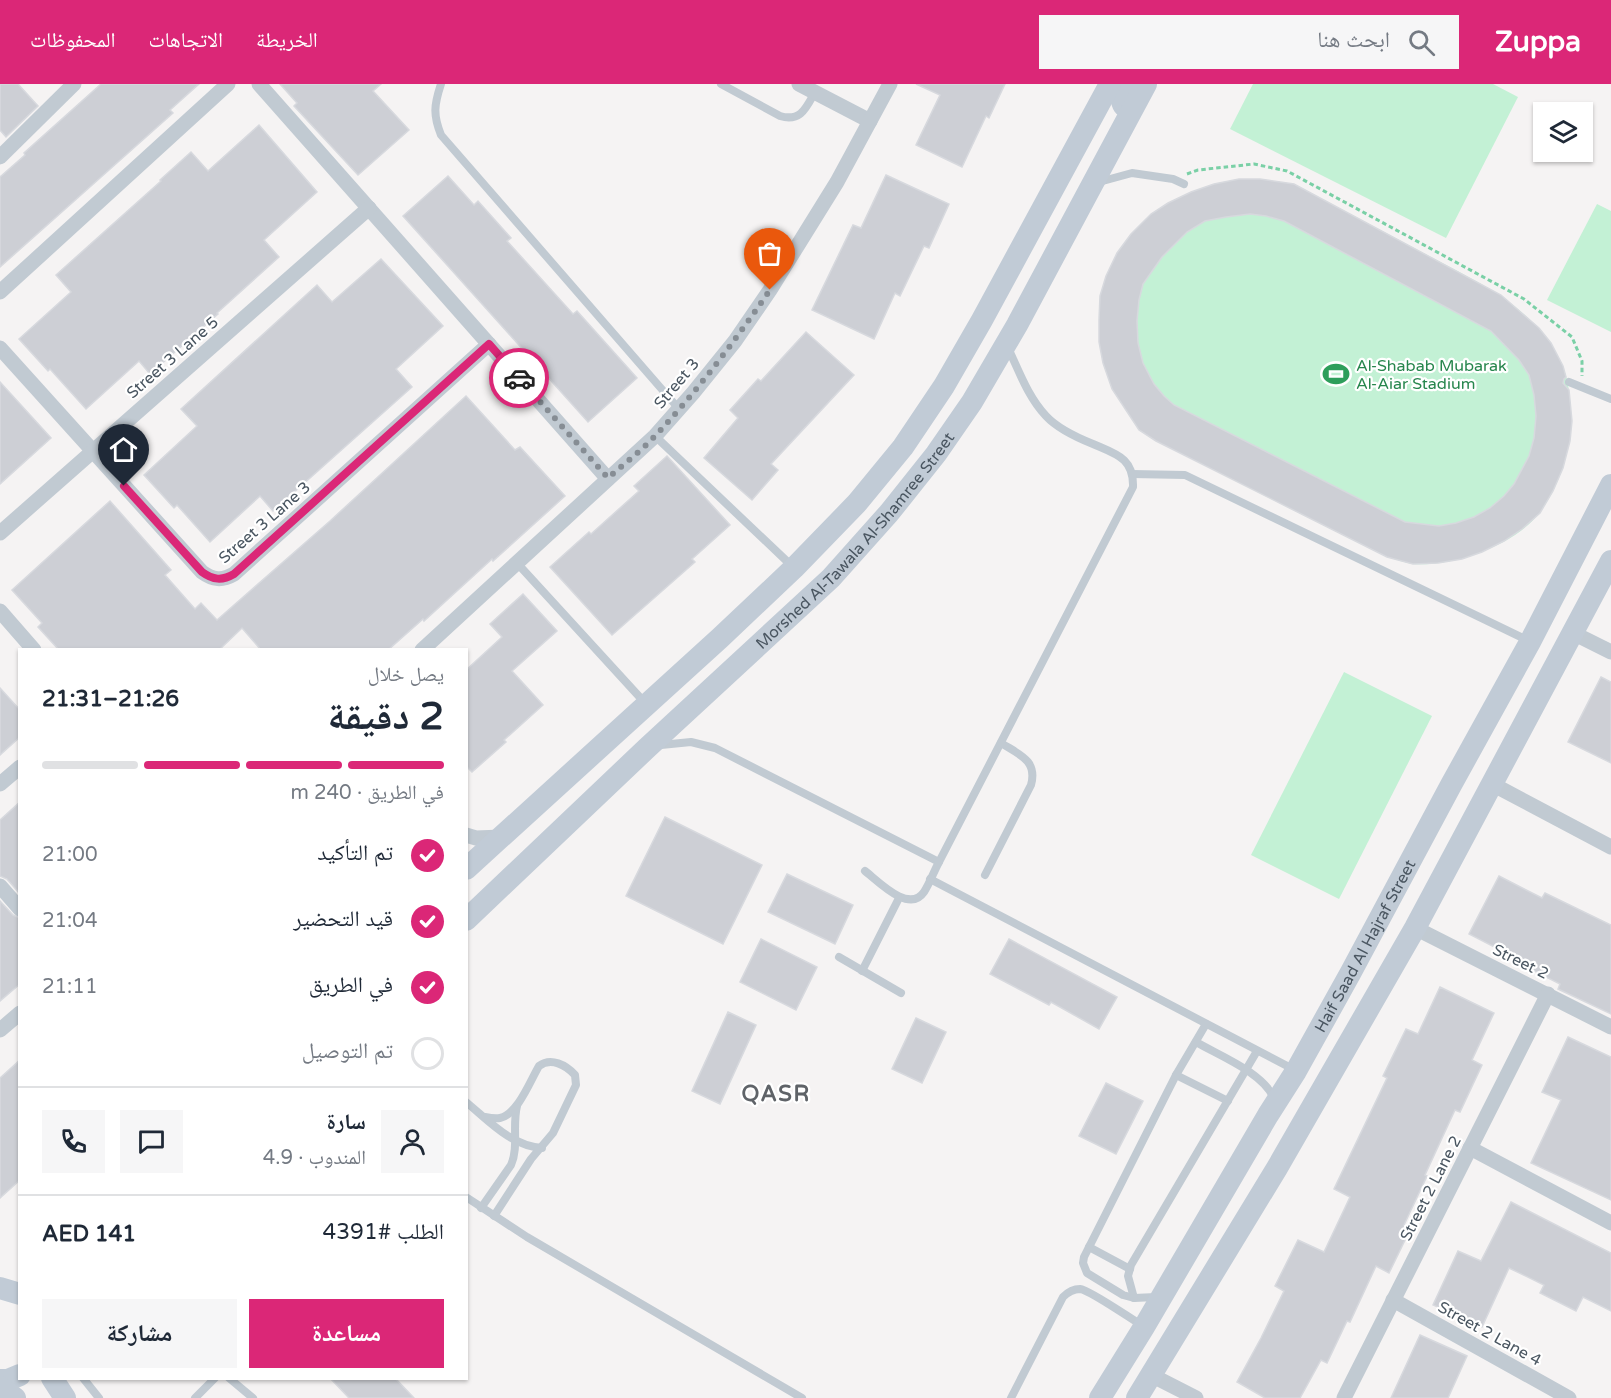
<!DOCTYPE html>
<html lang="ar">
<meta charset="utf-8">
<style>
body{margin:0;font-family:"Varela Round","Noto Naskh Arabic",sans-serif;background:#f6f6f7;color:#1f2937;direction:rtl;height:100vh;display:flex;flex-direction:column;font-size:22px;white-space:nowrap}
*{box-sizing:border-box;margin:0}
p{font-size:20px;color:#747a83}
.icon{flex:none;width:33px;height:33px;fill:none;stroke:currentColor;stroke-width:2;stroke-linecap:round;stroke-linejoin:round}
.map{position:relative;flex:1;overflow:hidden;direction:ltr}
.sheet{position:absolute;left:18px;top:564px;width:450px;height:732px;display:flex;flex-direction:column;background:#fff;border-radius:0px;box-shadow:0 2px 4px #0004;direction:rtl}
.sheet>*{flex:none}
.tools{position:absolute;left:1533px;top:18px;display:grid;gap:12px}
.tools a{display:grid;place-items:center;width:60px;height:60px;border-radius:0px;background:#fff;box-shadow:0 2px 4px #0004;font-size:30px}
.pin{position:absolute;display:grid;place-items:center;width:51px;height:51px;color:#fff;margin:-62px -26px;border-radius:50% 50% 50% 0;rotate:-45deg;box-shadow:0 0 6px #0007}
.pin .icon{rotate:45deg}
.courier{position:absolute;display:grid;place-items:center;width:60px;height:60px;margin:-30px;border:4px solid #db2777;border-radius:50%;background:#fff;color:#222;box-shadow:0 2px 8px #0007}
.overview em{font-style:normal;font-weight:800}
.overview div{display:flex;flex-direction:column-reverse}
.overview{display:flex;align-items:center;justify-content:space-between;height:102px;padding:0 24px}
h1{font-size:39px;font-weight:800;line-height:45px}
.bar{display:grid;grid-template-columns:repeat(4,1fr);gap:9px 6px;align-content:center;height:72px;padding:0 24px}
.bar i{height:8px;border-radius:4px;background:#e0e1e3}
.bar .on{background:#db2777}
.bar p{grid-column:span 4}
.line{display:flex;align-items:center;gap:15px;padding:0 24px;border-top:2px solid #e0e1e3}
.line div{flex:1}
.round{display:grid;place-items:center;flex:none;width:63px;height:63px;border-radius:0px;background:#f6f6f7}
ol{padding:0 24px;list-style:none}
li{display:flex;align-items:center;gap:18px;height:66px}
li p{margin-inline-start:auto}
li .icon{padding:6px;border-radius:50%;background:#db2777;color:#fff;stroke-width:4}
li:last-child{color:#747a83}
li i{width:33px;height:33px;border:3px solid #e0e1e3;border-radius:50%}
.action{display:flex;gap:12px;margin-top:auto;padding:12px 24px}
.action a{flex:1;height:69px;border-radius:0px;background:#db2777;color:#fff;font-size:24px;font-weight:800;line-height:69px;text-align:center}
.action a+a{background:#f6f6f7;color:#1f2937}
header{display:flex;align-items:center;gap:36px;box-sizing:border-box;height:84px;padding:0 30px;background:#db2777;color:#fff}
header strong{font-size:28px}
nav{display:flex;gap:33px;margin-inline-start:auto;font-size:21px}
.search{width:420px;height:54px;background:#f6f6f7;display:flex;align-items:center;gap:15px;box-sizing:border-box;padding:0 21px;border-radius:0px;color:#747a83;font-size:22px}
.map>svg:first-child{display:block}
</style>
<header>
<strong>Zuppa</strong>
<div class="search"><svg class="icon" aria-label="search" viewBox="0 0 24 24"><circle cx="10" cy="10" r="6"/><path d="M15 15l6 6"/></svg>ابحث هنا</div>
<nav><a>الخريطة</a><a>الاتجاهات</a><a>المحفوظات</a></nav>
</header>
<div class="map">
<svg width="1611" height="1314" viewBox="0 0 1611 1314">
<rect width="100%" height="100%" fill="#f5f3f3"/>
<!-- green -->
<g fill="#c3f1d5">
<polygon points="1253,0 1493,0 1518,13 1446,154 1230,45"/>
<path d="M1239 95H1260L1294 100C1340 124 1385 149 1431 173 1468 193 1508 211 1537 243 1542 248 1546 255 1550 262 1554 268 1559 274 1562 281 1567 291 1569 305 1570 316 1573 356 1564 396 1540 428 1516 461 1453 483 1413 480 1405 479 1395 475 1387 473L1156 357 1139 346 1112 305 1099 258V236L1100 212 1117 169 1131 150 1151 130 1168 119 1191 108 1214 100Z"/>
<polygon points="1597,120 1611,127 1611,248 1547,216"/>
<polygon points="1344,588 1432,632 1339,815 1251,771"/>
</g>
<!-- building -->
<g fill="#cdcfd5" stroke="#d7d9de" stroke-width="1.5" fill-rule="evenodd">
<polygon points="0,0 18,0 38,22 6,53 0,46"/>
<polygon points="101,0 199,0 170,26 173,29 0,183 0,93 25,71 24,69"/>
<polygon points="280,0 381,0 373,7 409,46 358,91 294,22 297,19"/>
<polygon points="916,0 1005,0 989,34 986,32 962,83 916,61 940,11"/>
<polygon points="259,41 317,108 264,156 279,173 217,229 218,230 150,290 139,277 86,325 50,285 48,287 19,255 71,208 56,191 161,97 160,96 191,68 208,87"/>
<polygon points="886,91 949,120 929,164 924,162 900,212 895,209 874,255 812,226 853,141 861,144"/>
<polygon points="448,92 474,121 478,117 511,154 507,157 573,230 577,227 637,294 588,338 403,132"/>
<path d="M1239 95H1260L1294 100 1501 211 1539 244 1551 259 1563 282 1566 293 1564 295 1563 299 1569 306 1572 337 1570 357 1563 384 1553 407 1540 429 1522 445 1504 457 1482 468 1462 475 1438 479 1413 480 1387 473 1156 357 1139 346 1112 305 1103 279 1099 258V236L1100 212 1106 192 1117 169 1131 150 1151 130 1168 119 1191 108 1214 100ZM1250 130 1266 132 1284 137 1491 247 1519 276 1529 291 1534 311 1536 332 1534 354 1529 372 1514 400 1504 412 1490 424 1474 433 1456 439 1439 442 1405 438 1174 321 1164 312 1154 300 1143 279 1138 259 1137 237 1139 216 1143 200 1162 173 1187 148 1205 137 1226 133Z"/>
<polygon points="381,175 443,242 396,285 412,303 273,427 260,412 210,458 177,421 174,424 144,391 197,342 181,325 317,201 332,218"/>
<polygon points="806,248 854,291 771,380 778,386 752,416 704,374 738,334 730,326 758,295 761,297"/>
<polygon points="0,298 51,354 0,400"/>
<polygon points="466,312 515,366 520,363 565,412 493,477 492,475 424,537 423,535 388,566 261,566 242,544 219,566 59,566 38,543 42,539 12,506 110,417 171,486 165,491 195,525 201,519 217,536 330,437"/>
<polygon points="667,372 730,441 692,475 695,478 612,551 550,483 589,448 591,450 639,407 634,402"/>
<polygon points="523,510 557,547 512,587 543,621 504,656 506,658 472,688 466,682 466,586 502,553 490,540"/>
<polygon points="1601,593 1611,598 1611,679 1568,658"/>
<polygon points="0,604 20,626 20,653 0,671"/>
<polygon points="20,718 20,810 7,795 0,792 0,736"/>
<polygon points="665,733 762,781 723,860 626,812"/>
<polygon points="787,790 853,821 835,860 768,828"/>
<polygon points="1499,792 1542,814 1545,809 1611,841 1611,930 1558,905 1560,900 1511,875 1512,872 1469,850"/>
<polygon points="0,817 13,831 20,834 20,900 0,917"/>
<polygon points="761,855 817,883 796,926 740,898"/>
<polygon points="1009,855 1117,913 1099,945 1051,918 1049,921 990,890"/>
<polygon points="1440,903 1494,929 1472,976 1482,981 1460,1028 1455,1026 1425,1091 1427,1092 1404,1141 1411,1144 1389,1189 1376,1182 1350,1238 1347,1237 1327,1279 1321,1276 1300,1314 1265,1314 1237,1298 1261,1254 1284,1207 1275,1202 1298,1156 1324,1168 1350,1113 1334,1105 1387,994 1383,992 1406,945 1418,950"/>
<polygon points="728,928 756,941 720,1020 692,1007"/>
<polygon points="916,934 946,948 922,999 892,985"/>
<polygon points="1568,953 1611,973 1611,1116 1531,1079 1561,1016 1542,1008"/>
<polygon points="20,976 20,1096 0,1114 0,994"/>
<polygon points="1106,999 1143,1017 1116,1070 1079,1052"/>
<polygon points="1511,1118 1611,1169 1611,1227 1583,1213 1576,1227 1540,1209 1544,1201 1509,1184 1482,1243 1433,1221 1458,1167 1481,1177"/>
<polygon points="1420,1251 1467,1272 1448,1314 1391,1314"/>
<polygon points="330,1294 395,1294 414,1314 349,1314"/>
</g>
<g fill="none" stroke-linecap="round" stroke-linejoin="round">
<!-- path -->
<polyline stroke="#7ad0a6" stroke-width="3" stroke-dasharray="4.5 3" stroke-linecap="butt" points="1187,90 1198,86 1254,80 1287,87 1524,215 1572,253 1582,277 1582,292"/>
<!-- lane -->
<g stroke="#c1cad2" stroke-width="8">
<path d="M441 0C434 21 433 31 441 51L679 325"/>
<path d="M721 0 780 32C801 38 806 24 815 8"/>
<polyline points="1099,98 1132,89 1173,95 1184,100"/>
<polyline points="1569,298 1611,315"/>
<polyline points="655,352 793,483"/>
<polyline points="1132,390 1185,391 1529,557"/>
<polyline points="517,479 646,620"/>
<path d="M661 661 691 658 715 664 939 778 1133 403C1134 374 1116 370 1093 360 1078 354 1058 345 1046 332 1028 313 1019 287 1008 264"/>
<path d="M865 787C878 797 909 830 924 808 930 799 934 787 939 778"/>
<path d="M985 791 1031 701C1038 676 1018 670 1001 659"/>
<polyline points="930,795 1293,985"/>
<polyline points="839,873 901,909"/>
<polyline points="862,887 899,814"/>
<path d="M1196 958C1220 972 1262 988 1274 1014"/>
<polyline points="1176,991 1228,1017"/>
<path d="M466 1018C489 1037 511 1062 542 1064"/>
<path d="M485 1033C490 1034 495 1035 500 1034 518 1030 530 997 539 982 551 973 566 981 575 991L576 1001 553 1049 531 1075 494 1132"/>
<polyline points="466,1113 527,1153 802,1314"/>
<path d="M481 1124 511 1081C519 1063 512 1042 517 1022"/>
<polyline points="1089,1163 1130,1185"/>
<polyline points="1156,1213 1134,1214 1123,1211 1087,1189 1083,1179 1084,1173 1176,991 1206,940"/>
<polyline points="1134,1214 1128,1192 1131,1181 1257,967"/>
<polyline points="83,1294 99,1314"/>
<polyline points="229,1294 253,1314"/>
<polyline points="195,1314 215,1294"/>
<path d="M1011 1314 1063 1213C1068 1208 1073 1205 1080 1205 1090 1206 1131 1235 1143 1242"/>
</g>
<!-- street -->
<g stroke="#c1cad2" stroke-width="15">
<polyline points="259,0 608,395"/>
<polyline points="799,0 870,37"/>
<polyline points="0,73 74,0"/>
<polyline points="0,208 228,0"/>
<path d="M0 264 202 488C213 496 222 497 234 490L489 260"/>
<polyline points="0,449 369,124"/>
<polyline points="0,527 34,566"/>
<polyline points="1573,549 1611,568"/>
<polyline points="422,566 655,352 693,309 735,257 770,206 837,98 890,0"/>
<polyline points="0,700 20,683"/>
<polyline points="1492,700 1611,763"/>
<polyline points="466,751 476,754 502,753"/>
<polyline points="0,802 20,825"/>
<polyline points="1415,844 1611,943"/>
<polyline points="0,946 20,929"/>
<polyline points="1470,1064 1611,1139"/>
<polyline points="1393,1216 1569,1314"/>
<polyline points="1151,1291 1196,1314"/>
<polyline points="1344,1314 1548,910"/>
</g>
<!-- secondary -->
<g stroke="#c1cbd6" stroke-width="22">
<path d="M1127 0C1123 8 1119 14 1124 22L1132 25"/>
<polyline points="466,785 720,554 794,484 857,419 903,363 944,302 982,236 1110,0"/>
<path id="s1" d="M466 836 647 664 831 494 889 429 936 370 972 318 1017 241 1146 0"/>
<polyline points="0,1204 20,1210"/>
<polyline points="52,1294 65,1314"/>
<polyline points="0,1296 8,1296 20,1291"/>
<polyline points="0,1303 15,1314"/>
<path id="s2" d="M1100 1314 1144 1243 1268 1031 1296 987 1351 888 1451 701 1530 558 1611 401"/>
<polyline points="1137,1314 1277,1084 1415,844 1611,477"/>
</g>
</g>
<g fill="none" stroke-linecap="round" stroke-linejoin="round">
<!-- done -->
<path stroke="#868d94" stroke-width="6" stroke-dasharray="0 10.8" d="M519 294 608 394C624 380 641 367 656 351 698 306 735 257 770 206"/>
<!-- route -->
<path stroke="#db2777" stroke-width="8" d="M124 402 202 488C213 496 222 497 234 490L489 260 519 294"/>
</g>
<!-- icons -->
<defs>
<g id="stadium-bare" transform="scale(2.07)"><path d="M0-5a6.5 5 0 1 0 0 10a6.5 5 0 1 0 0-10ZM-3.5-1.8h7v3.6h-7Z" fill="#2e9e5b" stroke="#fff" stroke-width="2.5" paint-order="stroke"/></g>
</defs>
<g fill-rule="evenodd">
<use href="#stadium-bare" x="1336" y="290"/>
</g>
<g text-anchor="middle" stroke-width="4.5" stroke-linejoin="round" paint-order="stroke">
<!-- street labels -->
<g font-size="16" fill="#4a5661" stroke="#fff">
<text transform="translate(172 273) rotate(-41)" y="6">Street 3 Lane 5</text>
<text transform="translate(676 299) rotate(-50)" y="6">Street 3</text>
<text transform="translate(264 438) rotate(-41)" y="6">Street 3 Lane 3</text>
<text dy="6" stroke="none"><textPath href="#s1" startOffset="544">Morshed Al-Tawala Al-Shamree Street</textPath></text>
<text dy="6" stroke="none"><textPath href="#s2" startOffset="524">Haif Saad Al Hajraf Street</textPath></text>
<text transform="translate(1521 877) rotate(26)" y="6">Street 2</text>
<text transform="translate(1430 1104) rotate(-63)" y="6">Street 2 Lane 2</text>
<text transform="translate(1490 1249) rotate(29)" y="6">Street 2 Lane 4</text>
</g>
<!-- leisure labels -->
<g font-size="16" fill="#27864d" stroke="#fff" text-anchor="start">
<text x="1356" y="287">Al-Shabab Mubarak<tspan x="1356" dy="18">Al-Aiar Stadium</tspan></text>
</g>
<!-- district labels -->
<g font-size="22" font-weight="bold" letter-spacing="1.5" fill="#5f6368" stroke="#fff">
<text x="776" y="1017">QASR</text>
</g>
</g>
</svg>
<div class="tools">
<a><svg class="icon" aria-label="layers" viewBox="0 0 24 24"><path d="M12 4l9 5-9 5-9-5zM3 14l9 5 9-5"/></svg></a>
</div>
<div class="pin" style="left:770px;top:206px;background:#ea580c"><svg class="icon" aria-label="bag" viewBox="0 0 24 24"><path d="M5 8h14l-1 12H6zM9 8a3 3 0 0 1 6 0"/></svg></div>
<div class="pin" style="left:124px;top:402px;background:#1f2937"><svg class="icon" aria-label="home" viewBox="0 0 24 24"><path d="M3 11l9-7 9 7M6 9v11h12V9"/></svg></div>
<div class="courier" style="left:519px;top:294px"><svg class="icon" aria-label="car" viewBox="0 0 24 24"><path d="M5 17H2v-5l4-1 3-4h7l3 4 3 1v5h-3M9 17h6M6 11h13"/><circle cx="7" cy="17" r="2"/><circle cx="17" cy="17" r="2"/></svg></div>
<section class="sheet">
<div class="overview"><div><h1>2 دقيقة</h1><p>يصل خلال</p></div><em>21:26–21:31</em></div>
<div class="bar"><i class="on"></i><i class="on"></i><i class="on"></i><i></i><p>في الطريق · 240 m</p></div>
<ol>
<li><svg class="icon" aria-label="check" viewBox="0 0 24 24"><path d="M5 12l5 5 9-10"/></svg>تم التأكيد<p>21:00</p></li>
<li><svg class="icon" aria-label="check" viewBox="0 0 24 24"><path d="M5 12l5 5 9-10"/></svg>قيد التحضير<p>21:04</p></li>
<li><svg class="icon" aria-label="check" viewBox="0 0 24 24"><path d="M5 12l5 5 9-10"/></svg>في الطريق<p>21:11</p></li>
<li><i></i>تم التوصيل</li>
</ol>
<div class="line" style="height:108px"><a class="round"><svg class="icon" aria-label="person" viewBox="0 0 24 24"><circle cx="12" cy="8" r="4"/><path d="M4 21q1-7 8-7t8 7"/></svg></a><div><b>سارة</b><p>المندوب · 4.9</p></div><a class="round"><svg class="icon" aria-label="chat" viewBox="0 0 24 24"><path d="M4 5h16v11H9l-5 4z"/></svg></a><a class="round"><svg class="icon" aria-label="phone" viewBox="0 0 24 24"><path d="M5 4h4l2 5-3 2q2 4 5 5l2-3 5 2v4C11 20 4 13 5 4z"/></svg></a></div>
<div class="line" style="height:78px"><div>الطلب #4391</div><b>AED 141</b></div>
<div class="action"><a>مساعدة</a><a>مشاركة</a></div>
</section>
</div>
